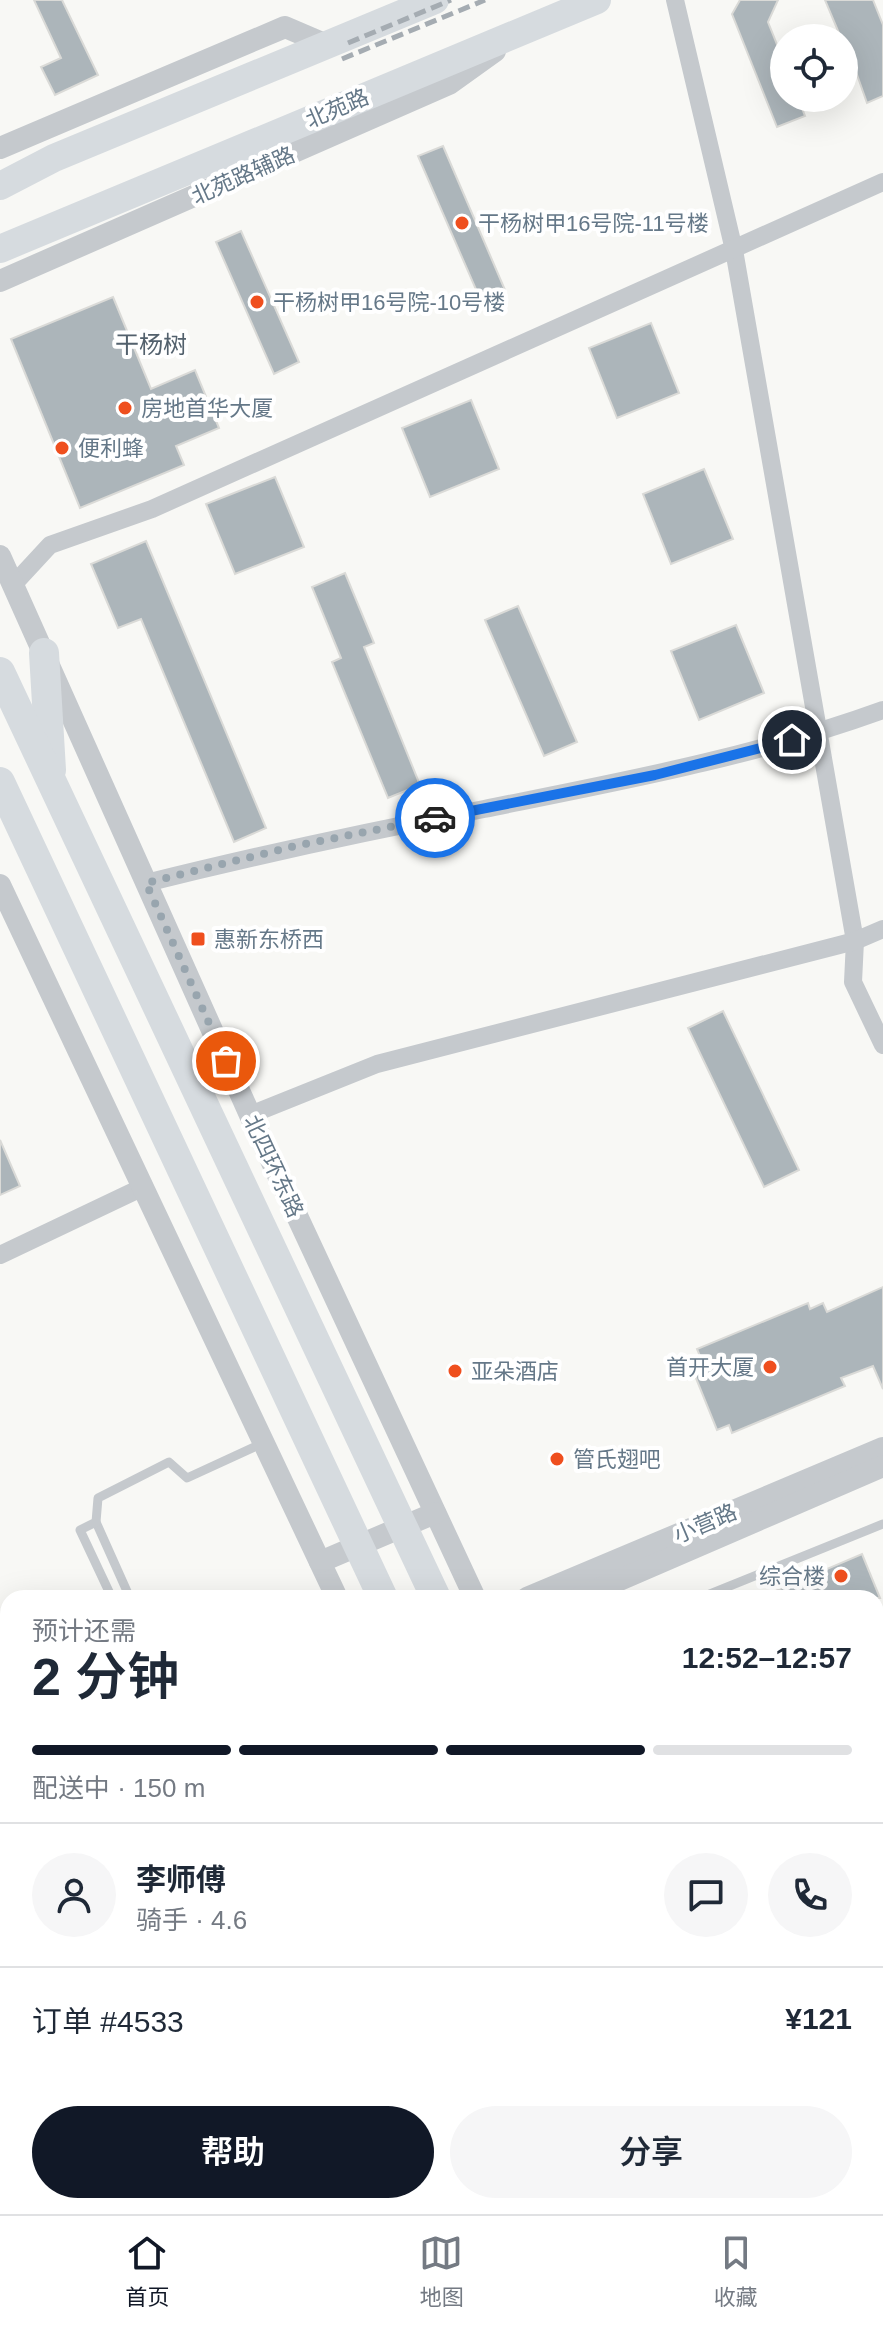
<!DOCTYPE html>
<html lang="zh">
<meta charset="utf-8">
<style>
body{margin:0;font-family:Helvetica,"Noto Sans SC",sans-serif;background:#f6f6f7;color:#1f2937;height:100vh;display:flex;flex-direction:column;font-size:30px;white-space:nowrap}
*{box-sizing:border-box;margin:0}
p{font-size:26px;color:#747a83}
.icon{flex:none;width:44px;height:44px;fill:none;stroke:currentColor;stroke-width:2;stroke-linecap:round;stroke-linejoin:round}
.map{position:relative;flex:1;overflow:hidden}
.details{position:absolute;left:0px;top:1590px;width:884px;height:624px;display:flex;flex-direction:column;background:#fff;border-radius:24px 24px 0 0;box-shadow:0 8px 32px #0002}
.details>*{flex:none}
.buttons{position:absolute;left:770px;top:24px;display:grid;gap:16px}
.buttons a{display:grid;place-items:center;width:88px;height:88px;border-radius:50%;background:#fff;box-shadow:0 8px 32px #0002;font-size:40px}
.pin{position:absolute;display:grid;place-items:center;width:68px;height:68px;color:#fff;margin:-34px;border:4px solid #fff;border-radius:50%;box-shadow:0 2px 8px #0007}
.courier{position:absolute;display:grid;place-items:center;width:80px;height:80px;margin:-40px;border:6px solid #1a73e8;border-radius:50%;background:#fff;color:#222;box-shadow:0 2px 10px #0007}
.overview em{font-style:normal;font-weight:600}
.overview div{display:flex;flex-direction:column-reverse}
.overview{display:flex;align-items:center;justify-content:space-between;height:136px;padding:0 32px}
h1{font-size:52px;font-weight:600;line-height:60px}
.bar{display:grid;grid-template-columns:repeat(4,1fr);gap:12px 8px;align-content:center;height:96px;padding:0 32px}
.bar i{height:10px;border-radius:6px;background:#e0e1e3}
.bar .on{background:#111827}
.bar p{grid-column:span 4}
.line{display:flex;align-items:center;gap:20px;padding:0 32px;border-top:2px solid #e0e1e3}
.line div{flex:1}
.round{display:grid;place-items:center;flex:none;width:84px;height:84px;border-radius:42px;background:#f6f6f7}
.cta{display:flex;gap:16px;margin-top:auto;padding:16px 32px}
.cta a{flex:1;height:92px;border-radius:48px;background:#111827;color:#fff;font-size:32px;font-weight:600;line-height:92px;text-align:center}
.cta a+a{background:#f6f6f7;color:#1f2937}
.tab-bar{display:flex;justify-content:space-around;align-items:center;height:112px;border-top:2px solid #e0e1e3;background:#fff;font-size:22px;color:#747a83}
.tab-bar a{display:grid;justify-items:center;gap:4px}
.tab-bar .on{color:#111827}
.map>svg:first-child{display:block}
</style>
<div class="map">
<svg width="883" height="2214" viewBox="0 0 883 2214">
<rect width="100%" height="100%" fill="#f8f8f5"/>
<!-- green -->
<g fill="#d9e0d6">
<polygon points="883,1616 883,1766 876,1749 876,1619"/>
<polygon points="0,1870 8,1888 8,1989 0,1972"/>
<polygon points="114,2206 545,2206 528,2214 118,2214"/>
</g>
<!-- building -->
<g fill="#acb5ba" stroke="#dadad7" stroke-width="2">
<polygon points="34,0 62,0 98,75 55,95 41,67 61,58"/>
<polygon points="740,0 778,0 768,22 784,62 784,98 798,98 805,116 777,127 732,14"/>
<polygon points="825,0 873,0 883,25 883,96 867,103 844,38 841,38"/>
<polygon points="443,146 505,290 481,301 418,156"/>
<polygon points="241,231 299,362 274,374 216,242"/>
<polygon points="113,297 151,389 195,370 219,428 176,446 184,465 80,508 11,339"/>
<polygon points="651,323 679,393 617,418 589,348"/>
<polygon points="471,400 499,469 430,497 402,428"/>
<polygon points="704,469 733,539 671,564 643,494"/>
<polygon points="275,477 304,547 235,574 206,504"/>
<polygon points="146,541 266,828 234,842 141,619 118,628 91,564"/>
<polygon points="345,573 374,643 364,647 420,785 388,798 332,662 341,658 312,587"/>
<polygon points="518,606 577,742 544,756 485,620"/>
<polygon points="736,625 764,693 699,720 671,651"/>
<polygon points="723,1011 799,1170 764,1187 688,1028"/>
<polygon points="0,1140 20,1186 0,1195"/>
<polygon points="883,1287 883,1389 873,1366 841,1378 845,1386 732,1433 729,1425 717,1430 689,1361 700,1356 697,1349 808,1303 810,1309 823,1303 827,1312"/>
<polygon points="862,1554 880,1598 759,1598"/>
</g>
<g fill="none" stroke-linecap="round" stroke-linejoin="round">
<!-- service -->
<g stroke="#c5c9cd" stroke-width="9">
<polyline points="96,1522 130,1598"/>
<polyline points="112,1598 80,1530 96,1522 98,1498 169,1462 187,1478 263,1443"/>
<polyline points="700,1598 883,1524"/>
<polyline points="876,1615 883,1612"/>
<polyline points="876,1767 883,1784"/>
<polyline points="876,2034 883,2031"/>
<polyline points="845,2206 849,2214"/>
</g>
<!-- minor -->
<g stroke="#c5c9cd" stroke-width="18">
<polyline points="675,0 734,250 855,941 853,982 883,1045"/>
<polyline points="13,585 50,545 152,509 883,182"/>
<path d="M146 883C258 855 370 831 484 809 618 782 754 757 883 710"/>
<polyline points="250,1115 377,1064 855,941 883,929"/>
<polyline points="0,1255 141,1188"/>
</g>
<!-- tertiary -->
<g stroke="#c5c9cd" stroke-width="22">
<polyline points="0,148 285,27 327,45"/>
<polyline points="0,281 449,84 495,51"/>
<polyline points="0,556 250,1115 475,1598"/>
<polyline points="0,885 337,1598"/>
<polyline points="320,1562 435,1513"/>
<polyline points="527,1598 883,1448"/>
<polyline points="578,1598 883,1466"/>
<polyline points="0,1831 8,1827"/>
<polyline points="621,2206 625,2214"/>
<polyline points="764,2206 768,2214"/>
</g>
<!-- primary -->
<g stroke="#d6dbdf" stroke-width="28">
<polyline points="0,186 54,158 435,0"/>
<polyline points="0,249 597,0"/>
</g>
<!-- trunk -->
<g stroke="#d6dbdf" stroke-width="30">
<polyline points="44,653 51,770"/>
<polyline points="0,672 436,1598"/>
<polyline points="0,782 383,1598"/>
<polyline points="665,2206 669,2214"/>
<polyline points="719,2206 723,2214"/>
</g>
<!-- rail -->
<g stroke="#a5acb2" stroke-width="5" stroke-dasharray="12 6" stroke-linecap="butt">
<polyline points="348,43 451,0"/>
<polyline points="342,59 485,0"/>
</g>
</g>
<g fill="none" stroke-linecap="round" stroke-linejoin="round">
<!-- done -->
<polyline stroke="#98a5ae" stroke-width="8" stroke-dasharray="0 14.4" points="226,1061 146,883 295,846 435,818"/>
<!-- route -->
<polyline stroke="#1a73e8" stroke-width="10" points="435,818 655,775 792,740"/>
</g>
<!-- markers -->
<g fill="#ef4f1e" stroke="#fff" stroke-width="3">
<circle cx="462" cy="223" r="8"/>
<circle cx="257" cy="302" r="8"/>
<circle cx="125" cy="408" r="8"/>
<circle cx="62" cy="448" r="8"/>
<rect x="190" y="931" width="16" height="16" rx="4"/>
<circle cx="770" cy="1367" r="8"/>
<circle cx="455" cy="1371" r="8"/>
<circle cx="557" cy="1459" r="8"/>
<circle cx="841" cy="1576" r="8"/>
</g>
<g text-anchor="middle" stroke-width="8" stroke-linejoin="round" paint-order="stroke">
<!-- street labels -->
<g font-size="22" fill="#657888" stroke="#fff">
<text transform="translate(337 108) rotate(-23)" y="8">北苑路</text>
<text transform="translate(243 175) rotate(-24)" y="8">北苑路辅路</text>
<text transform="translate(274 1166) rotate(65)" y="8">北四环东路</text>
<text transform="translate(705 1523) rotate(-23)" y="8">小营路</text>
</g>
<!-- poi labels -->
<g font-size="22" fill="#657888" stroke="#fff" text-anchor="start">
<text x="478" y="231">干杨树甲16号院-11号楼</text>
<text x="273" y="310">干杨树甲16号院-10号楼</text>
<text x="141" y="416">房地首华大厦</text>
<text x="78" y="456">便利蜂</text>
<text x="214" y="947">惠新东桥西</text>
<text x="754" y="1375" text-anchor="end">首开大厦</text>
<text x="471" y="1379">亚朵酒店</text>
<text x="573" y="1467">管氏翅吧</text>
<text x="825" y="1584" text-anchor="end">综合楼</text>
</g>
<!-- neighbourhood labels -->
<g font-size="24" fill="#53616d" stroke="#fff">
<text x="151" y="353">干杨树</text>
</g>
</g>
</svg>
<div class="buttons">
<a><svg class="icon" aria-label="locate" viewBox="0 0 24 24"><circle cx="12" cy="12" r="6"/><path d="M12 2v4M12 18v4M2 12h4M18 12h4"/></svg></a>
</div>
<div class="pin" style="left:226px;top:1061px;background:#ea580c"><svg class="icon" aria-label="bag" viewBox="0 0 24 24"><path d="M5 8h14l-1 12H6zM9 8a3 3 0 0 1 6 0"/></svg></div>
<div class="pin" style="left:792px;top:740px;background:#1f2937"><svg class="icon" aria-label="home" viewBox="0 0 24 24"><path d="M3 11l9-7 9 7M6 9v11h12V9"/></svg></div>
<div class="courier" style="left:435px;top:818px"><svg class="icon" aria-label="car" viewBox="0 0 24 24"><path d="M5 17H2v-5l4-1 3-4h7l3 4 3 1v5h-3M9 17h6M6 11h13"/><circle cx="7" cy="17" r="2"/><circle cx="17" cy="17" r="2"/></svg></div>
<section class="details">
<div class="overview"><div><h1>2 分钟</h1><p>预计还需</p></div><em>12:52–12:57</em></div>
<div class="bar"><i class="on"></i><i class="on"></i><i class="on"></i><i></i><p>配送中 · 150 m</p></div>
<div class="line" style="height:144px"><a class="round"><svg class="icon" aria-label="person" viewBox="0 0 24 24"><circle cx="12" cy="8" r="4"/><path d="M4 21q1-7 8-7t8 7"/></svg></a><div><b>李师傅</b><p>骑手 · 4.6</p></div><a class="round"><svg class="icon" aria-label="chat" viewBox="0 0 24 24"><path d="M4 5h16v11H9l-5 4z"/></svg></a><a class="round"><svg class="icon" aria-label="phone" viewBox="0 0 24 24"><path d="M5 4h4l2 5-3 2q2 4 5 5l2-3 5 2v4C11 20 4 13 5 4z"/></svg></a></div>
<div class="line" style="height:104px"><div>订单 #4533</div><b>¥121</b></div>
<div class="cta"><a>帮助</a><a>分享</a></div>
</section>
</div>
<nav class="tab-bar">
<a class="on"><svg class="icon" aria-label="home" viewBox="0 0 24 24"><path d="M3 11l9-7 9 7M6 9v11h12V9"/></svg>首页</a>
<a><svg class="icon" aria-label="map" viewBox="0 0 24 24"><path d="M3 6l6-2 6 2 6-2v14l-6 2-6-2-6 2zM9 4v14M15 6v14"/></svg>地图</a>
<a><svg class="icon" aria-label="saved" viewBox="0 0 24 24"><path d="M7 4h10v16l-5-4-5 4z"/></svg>收藏</a>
</nav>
